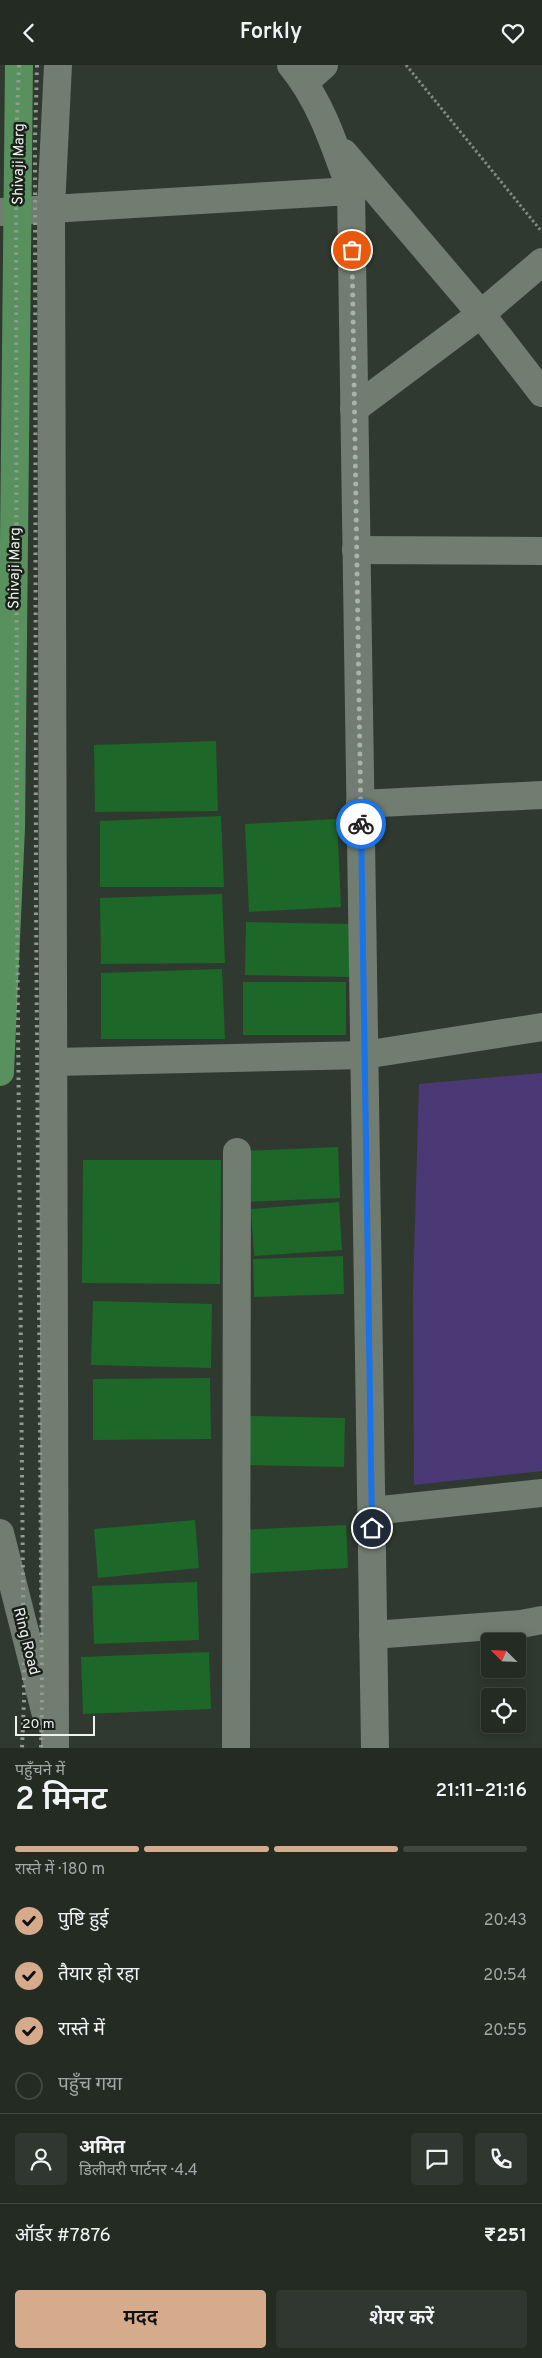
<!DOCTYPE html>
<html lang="hi">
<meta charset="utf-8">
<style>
body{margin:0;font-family:Overpass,"Noto Sans Devanagari",sans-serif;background:#2f3730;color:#f1f3f6;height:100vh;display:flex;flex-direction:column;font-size:19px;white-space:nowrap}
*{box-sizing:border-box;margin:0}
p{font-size:16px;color:#a3a7a6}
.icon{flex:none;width:28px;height:28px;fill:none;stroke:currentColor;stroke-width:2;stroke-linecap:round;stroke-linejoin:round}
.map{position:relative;height:1683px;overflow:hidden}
.details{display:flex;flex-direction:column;background:#232b23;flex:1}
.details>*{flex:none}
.needle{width:32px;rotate:294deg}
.fabs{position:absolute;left:481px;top:1568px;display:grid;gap:10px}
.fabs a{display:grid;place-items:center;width:45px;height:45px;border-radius:5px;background:#232b23;box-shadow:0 2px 12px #0003,0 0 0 1px #404741;font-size:25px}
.scale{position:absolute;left:15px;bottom:12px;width:80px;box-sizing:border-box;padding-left:5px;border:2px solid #ecf3ec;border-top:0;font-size:14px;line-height:18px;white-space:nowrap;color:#ecf3ec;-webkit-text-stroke:4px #1a1f1a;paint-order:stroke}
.pin{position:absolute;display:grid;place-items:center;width:42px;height:42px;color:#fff;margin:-21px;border:2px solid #fff;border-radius:50%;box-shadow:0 1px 5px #0007}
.courier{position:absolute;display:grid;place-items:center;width:50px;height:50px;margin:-25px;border:4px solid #1a73e8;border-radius:50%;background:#fff;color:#222;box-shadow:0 1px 6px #0007}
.headline em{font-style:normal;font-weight:600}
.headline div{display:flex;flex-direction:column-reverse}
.headline{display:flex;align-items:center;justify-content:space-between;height:85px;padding:0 15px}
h1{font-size:32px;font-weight:600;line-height:38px}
.bar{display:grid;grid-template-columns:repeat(4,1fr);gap:8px 5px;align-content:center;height:60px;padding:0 15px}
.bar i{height:6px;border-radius:4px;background:#404741}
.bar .active{background:#d6ab8b}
.bar p{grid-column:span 4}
.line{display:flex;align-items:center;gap:12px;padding:0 15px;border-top:1px solid #404741}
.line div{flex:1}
.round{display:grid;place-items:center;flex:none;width:52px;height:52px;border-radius:5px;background:#2f3730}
ol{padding:0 15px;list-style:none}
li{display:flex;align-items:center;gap:15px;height:55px}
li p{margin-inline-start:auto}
li .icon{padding:5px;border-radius:50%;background:#d6ab8b;color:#111;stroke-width:4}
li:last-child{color:#a3a7a6}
li i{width:28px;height:28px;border:2px solid #404741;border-radius:50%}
.cta{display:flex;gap:10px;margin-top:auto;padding:10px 15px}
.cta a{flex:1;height:58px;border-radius:5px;background:#d6ab8b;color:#111;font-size:20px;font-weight:600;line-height:58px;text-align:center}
.cta a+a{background:#2f3730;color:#f1f3f6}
header{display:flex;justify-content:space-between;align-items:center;height:65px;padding:0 15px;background:#232b23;font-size:22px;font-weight:600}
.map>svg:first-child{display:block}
</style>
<header><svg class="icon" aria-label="back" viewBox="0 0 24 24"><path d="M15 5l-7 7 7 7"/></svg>Forkly<svg class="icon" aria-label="heart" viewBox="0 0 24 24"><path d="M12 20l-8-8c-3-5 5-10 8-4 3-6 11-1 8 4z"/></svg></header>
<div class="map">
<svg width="542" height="1683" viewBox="0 0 542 1683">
<rect width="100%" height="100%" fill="#2f392f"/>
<!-- green -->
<polygon fill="#4b3975" points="542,1008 542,1406 414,1420 413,1226 419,1019"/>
<!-- building -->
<g fill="#1d6729">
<polygon points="216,676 218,746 95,747 94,680"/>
<polygon points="221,751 224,822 100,822 100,756"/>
<polygon points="337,754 341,842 249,847 245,759"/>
<polygon points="222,829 225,898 101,899 100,833"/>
<polygon points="246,857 351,859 349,912 245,910"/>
<polygon points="222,904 225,974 101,974 101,908"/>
<rect x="243" y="917" width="103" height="53"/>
<polygon points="338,1082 340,1133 244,1137 242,1086"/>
<polygon points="83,1095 221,1095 220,1219 82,1218"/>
<polygon points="339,1137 342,1185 254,1191 251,1144"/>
<polygon points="343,1191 344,1229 254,1232 253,1194"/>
<polygon points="93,1236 212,1239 211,1303 91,1300"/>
<polygon points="210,1313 211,1374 93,1375 93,1314"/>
<polygon points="249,1351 345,1353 344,1402 247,1400"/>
<polygon points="195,1455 199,1503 98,1513 94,1464"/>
<polygon points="346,1460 348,1503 241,1509 239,1465"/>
<polygon points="197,1517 199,1575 94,1579 92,1521"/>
<polygon points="209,1587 211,1644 83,1649 81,1592"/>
</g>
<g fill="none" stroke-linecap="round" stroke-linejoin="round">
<!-- path -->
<polyline stroke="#818a81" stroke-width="3" stroke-dasharray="2.5 2.5" stroke-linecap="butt" points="406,0 542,167"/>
<!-- minor -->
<g stroke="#717d71" stroke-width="28">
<path d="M291 0C321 36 335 82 351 126L375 1683"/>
<polyline points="305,17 324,0"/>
<polyline points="344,88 481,249 542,328"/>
<polyline points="0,147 351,126"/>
<polyline points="354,344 481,249 542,197"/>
<polyline points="356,485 542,486"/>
<polyline points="360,739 542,730"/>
<polyline points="54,997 364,990 542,962"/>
<polyline points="372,1446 542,1428"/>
<polyline points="0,1468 45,1646"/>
<polyline points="373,1570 521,1559 542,1555"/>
<polyline points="55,1683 51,143 58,0"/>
<polyline points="236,1683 237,1087"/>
</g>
<!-- major -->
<polyline stroke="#58905e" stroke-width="28" points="0,1007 11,763 19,0"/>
<!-- rail -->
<g stroke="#929b92" stroke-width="4" stroke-dasharray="2.5 5" stroke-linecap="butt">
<polyline points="19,0 16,77 17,843 24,1635 22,1683"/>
<polyline points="37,0 35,77 36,843 42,1636 41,1683"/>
</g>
</g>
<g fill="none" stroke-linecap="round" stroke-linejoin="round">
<!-- done -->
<polyline stroke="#aab2aa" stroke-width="5" stroke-dasharray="0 9" points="352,185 361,759"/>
<!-- route -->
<polyline stroke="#1a73e8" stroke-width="6" points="361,759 372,1463"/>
</g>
<g text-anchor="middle" stroke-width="5" stroke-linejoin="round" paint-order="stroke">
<!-- street labels -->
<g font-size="15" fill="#ecf3ec" stroke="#1a1f1a">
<text transform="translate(18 99) rotate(-89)" y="5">Shivaji Marg</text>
<text transform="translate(14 503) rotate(-89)" y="5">Shivaji Marg</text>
<text transform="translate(27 1576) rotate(76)" y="5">Ring Road</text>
</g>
</g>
</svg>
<div class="fabs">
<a><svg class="needle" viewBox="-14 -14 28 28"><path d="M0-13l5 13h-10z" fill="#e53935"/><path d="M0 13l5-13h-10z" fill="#a3a7a6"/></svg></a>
<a><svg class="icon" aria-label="locate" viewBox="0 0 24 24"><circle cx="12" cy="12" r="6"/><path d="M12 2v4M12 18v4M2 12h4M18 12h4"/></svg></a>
</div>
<div class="scale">20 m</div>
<div class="pin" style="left:352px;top:185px;background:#ea580c"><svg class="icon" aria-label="bag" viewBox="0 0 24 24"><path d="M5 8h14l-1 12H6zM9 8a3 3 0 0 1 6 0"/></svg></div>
<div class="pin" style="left:372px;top:1463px;background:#1f2937"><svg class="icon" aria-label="home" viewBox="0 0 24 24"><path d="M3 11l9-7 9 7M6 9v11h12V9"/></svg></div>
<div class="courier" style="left:361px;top:759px"><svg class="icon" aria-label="bike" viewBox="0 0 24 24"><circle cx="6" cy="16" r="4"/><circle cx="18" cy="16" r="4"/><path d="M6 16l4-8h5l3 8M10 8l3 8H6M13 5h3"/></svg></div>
</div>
<section class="details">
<div class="headline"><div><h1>2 मिनट</h1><p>पहुँचने में</p></div><em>21:11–21:16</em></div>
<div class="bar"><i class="active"></i><i class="active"></i><i class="active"></i><i></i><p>रास्ते में · 180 m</p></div>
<ol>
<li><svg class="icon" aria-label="check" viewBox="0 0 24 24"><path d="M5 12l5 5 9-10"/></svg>पुष्टि हुई<p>20:43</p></li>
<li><svg class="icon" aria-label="check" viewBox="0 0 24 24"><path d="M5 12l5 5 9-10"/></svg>तैयार हो रहा<p>20:54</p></li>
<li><svg class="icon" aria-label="check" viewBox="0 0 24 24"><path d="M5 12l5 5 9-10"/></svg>रास्ते में<p>20:55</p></li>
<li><i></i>पहुँच गया</li>
</ol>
<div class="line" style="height:90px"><a class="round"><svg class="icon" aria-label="person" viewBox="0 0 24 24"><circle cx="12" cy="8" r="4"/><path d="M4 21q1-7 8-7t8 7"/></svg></a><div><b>अमित</b><p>डिलीवरी पार्टनर · 4.4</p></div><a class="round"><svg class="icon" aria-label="chat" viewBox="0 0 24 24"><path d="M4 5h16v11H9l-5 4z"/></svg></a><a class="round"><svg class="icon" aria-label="phone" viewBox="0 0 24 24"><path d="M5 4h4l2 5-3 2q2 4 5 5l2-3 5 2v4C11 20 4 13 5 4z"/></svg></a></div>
<div class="line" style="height:65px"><div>ऑर्डर #7876</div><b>₹251</b></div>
<div class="cta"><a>मदद</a><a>शेयर करें</a></div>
</section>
